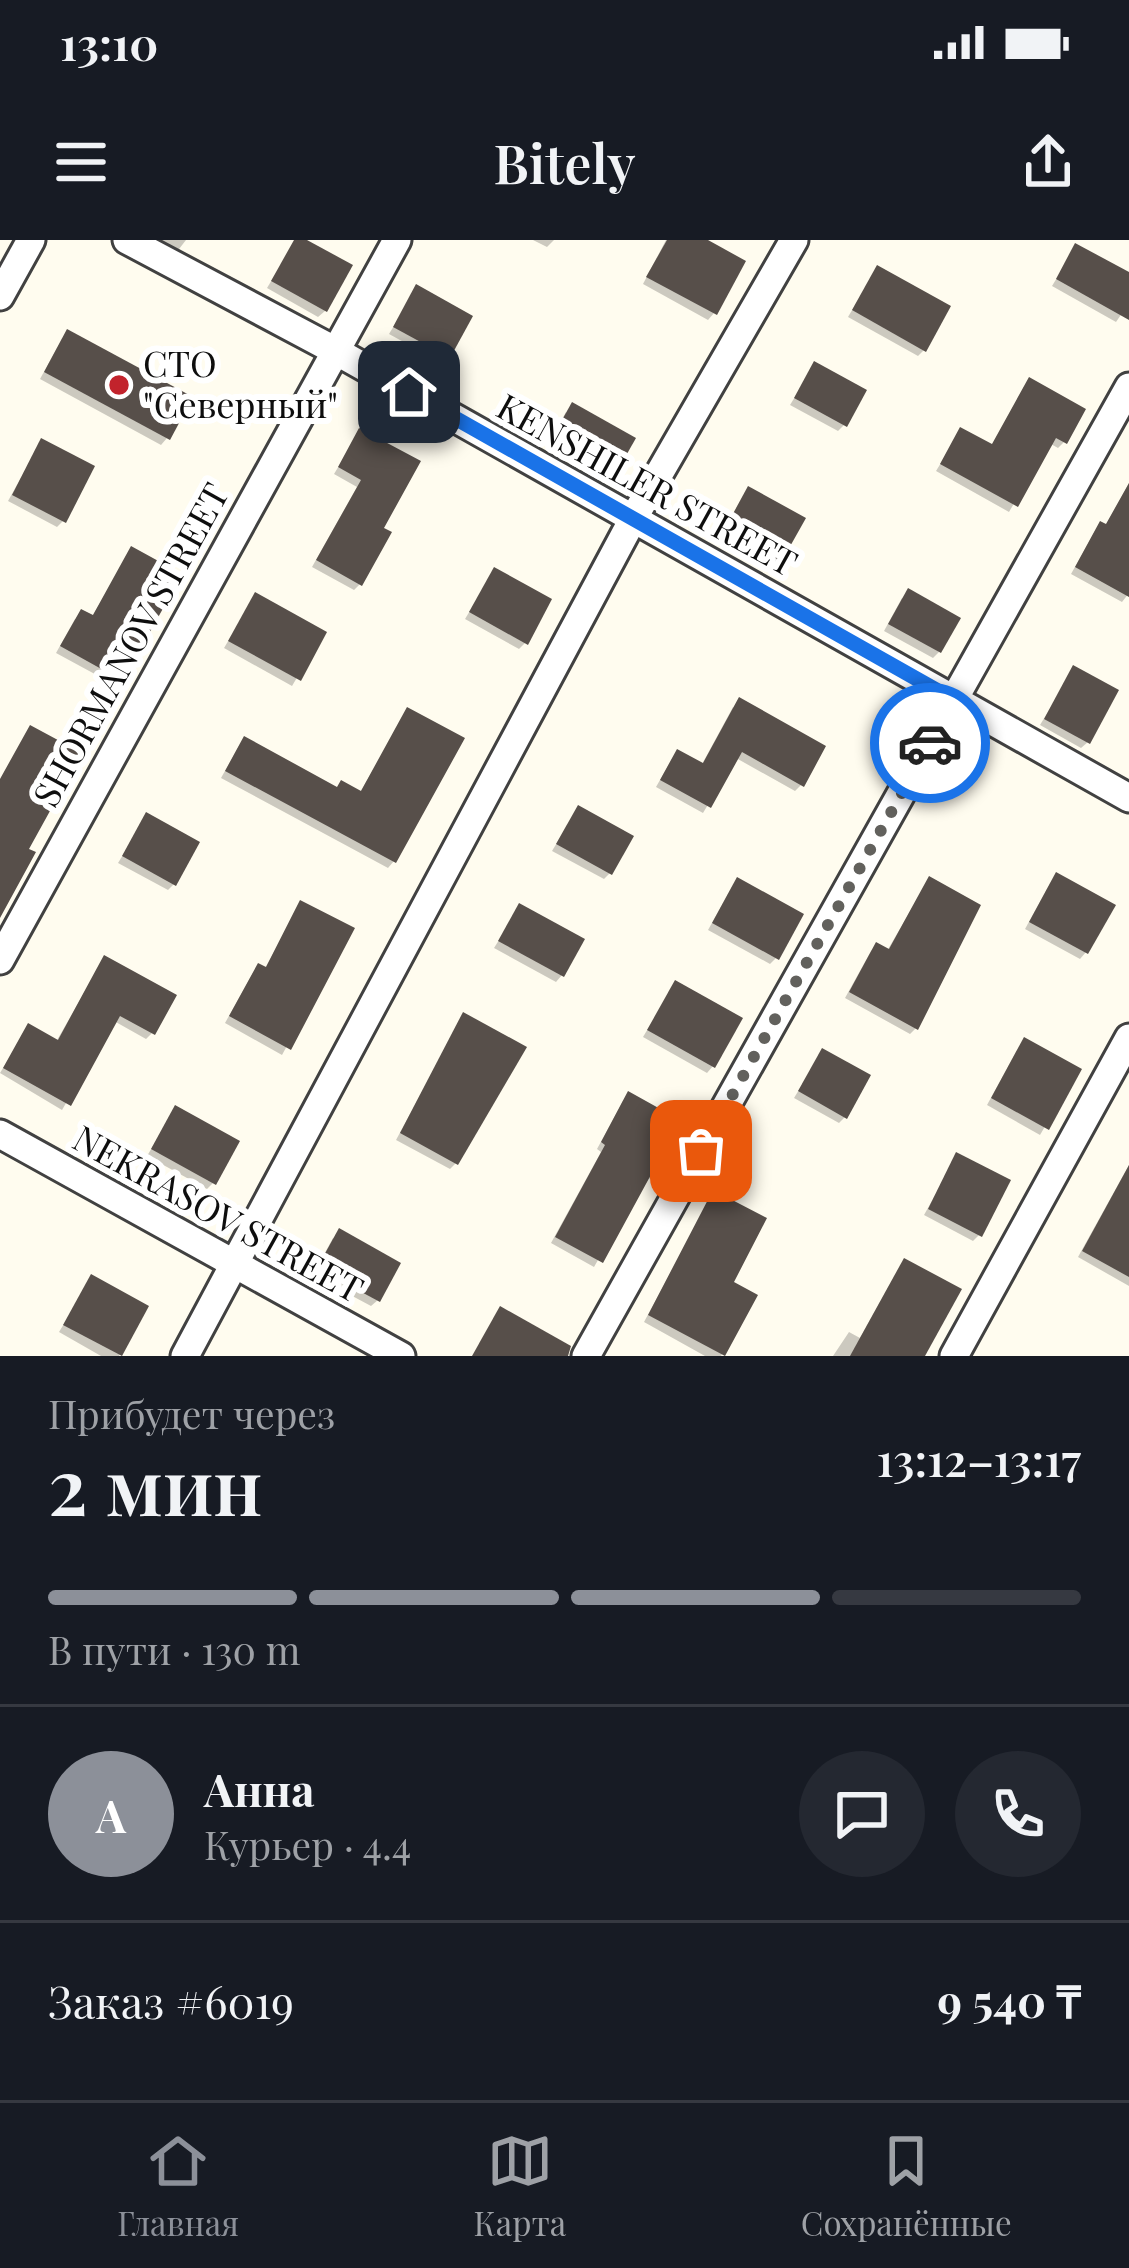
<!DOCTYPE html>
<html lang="ru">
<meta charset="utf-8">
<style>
body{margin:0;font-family:"Playfair Display",serif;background:#242831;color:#f1f3f6;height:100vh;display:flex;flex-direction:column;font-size:45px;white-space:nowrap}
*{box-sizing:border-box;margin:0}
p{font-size:39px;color:#9ea1a6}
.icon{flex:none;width:66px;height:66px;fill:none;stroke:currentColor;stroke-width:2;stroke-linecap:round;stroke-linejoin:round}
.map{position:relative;height:1116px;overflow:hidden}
.sheet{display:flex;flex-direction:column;background:#171b24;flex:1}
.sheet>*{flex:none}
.pin{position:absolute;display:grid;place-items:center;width:102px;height:102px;color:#fff;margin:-51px;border-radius:24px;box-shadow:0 6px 18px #0006}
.courier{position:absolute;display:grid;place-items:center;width:120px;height:120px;margin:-60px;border:9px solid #1a73e8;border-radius:50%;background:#fff;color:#222;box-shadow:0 3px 15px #0007}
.head em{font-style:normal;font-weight:600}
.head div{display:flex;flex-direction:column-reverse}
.head{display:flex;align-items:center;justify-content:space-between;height:204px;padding:0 48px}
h1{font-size:78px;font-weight:600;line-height:90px}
.bar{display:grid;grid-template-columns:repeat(4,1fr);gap:18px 12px;align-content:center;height:144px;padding:0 48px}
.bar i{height:15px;border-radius:9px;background:#363941}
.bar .active{background:#8c9099}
.bar p{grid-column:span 4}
.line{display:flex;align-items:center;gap:30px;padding:0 48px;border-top:3px solid #363941}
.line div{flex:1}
.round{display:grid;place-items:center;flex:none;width:126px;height:126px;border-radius:63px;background:#242831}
.status{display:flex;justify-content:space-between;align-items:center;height:84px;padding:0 60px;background:#171b24;direction:ltr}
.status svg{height:33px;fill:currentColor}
header{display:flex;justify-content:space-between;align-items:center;height:156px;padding:0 48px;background:#171b24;font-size:54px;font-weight:600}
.menu{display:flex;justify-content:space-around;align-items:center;height:168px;border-top:3px solid #363941;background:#171b24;font-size:33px;color:#9ea1a6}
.menu a{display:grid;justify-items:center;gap:6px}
.menu .active{color:#8c9099}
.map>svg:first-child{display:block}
</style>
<div class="status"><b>13:10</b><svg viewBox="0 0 49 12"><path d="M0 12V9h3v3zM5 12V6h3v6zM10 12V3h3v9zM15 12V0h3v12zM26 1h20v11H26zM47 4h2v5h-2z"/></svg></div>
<header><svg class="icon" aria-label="menu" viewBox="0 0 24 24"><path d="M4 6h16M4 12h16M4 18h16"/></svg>Bitely<svg class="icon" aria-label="share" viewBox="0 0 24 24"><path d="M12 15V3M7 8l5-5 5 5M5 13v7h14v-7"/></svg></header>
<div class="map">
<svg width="1129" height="1116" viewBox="0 0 1129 1116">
<rect width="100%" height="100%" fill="#fffcef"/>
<!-- shadow -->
<g fill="#0003">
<polygon points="150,0 186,0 176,13"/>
<polygon points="296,0 301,0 325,71 318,77 267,48"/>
<polygon points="533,0 554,0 547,7"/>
<polygon points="666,0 702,0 714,73 708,80 643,44"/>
<polygon points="1076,7 1129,36 1129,63 1116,82 1052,46"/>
<polygon points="877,28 924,110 918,116 848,77"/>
<polygon points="417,48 448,117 442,123 389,94"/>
<polygon points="62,99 167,198 161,205 40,139"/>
<polygon points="815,124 844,185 838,191 790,165"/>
<polygon points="1024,147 1064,202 1058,208 1049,203 1009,272 936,231 961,190 991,207"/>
<polygon points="566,172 613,233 607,240 547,207"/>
<polygon points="360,191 380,289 360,344 354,350 312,327 357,247 334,234"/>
<polygon points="41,202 63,281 57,287 8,261"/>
<polygon points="1129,243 1129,353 1122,362 1071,334 1095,291 1105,287"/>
<polygon points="743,256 777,324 771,330 718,301"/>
<polygon points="132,310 121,439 115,445 56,413 75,379 91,378"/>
<polygon points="494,331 525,403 519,409 465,379"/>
<polygon points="255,356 323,394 292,446 224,408"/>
<polygon points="902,358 939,412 933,418 884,391"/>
<polygon points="1074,429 1088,502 1081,508 1040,485"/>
<polygon points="733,467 801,545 795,551 736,518 703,573 656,547 672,519 701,526"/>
<polygon points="408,470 394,621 388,628 221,538 239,506 336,550 359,554"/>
<polygon points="578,568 610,633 604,639 552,611"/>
<polygon points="147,576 174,644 168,650 118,623"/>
<polygon points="929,639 916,788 910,794 845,758 871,711 877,705 887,711"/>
<polygon points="1051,642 1086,712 1080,719 1025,689"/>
<polygon points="732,647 776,718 770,724 708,690"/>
<polygon points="301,664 351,689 282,815 225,783 253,733 259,727 264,730"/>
<polygon points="520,666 562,735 556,742 494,708"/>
<polygon points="104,718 152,793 146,799 114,781 62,870 0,833 28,787 56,802"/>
<polygon points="675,744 713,826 707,833 643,797"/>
<polygon points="463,776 456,923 450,929 396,900"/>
<polygon points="1019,807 1078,830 1040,895 987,865"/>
<polygon points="822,812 845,877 839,883 794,858"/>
<polygon points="623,861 659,934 653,940 646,937 594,1027 551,1003 601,912 597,909"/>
<polygon points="175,869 213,943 207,949 147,916"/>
<polygon points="957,916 979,995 973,1001 924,975"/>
<polygon points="1129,925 1129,1046 1078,1017"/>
<polygon points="713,954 730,1043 754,1057 721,1116 705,1116 644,1082"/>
<polygon points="333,998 378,1060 371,1066 313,1035"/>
<polygon points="899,1028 909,1116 833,1116 849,1092 860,1098"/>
<polygon points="92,1038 145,1067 119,1116 101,1116 59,1092"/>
</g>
<!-- building -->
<g fill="#574f4a">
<polygon points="294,0 307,0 353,25 327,72 271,41"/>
<polygon points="667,0 708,0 746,21 717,75 646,37"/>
<polygon points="1075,3 1129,32 1129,80 1056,39"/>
<polygon points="877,25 951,66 926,112 852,70"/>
<polygon points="416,44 473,76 450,118 393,87"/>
<polygon points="67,89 193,157 170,200 44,132"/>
<polygon points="814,121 867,150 847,187 794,158"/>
<polygon points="1029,137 1086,169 1067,204 1056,198 1018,267 940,224 960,187 992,204"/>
<polygon points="572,162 636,198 615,235 551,200"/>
<polygon points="359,188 421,221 384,288 392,292 362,346 316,320 361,240 338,227"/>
<polygon points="41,198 95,226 66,283 12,255"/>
<polygon points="1129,243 1129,357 1075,327 1100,281 1106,284"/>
<polygon points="748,246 806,278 779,326 722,294"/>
<polygon points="131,306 182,334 123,441 60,406 81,369 93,375"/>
<polygon points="494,327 552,359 528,405 469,372"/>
<polygon points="908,348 961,378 941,413 888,384"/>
<polygon points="255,352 327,392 301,441 228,401"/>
<polygon points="1073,425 1119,450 1090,504 1044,479"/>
<polygon points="739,457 826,506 804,547 742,512 711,568 660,540 677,509 703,523"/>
<polygon points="407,467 465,498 396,623 225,531 244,496 337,547 341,540 361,551"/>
<polygon points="30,485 82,513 29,609 36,612 0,678 0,539"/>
<polygon points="578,565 634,596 612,635 556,604"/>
<polygon points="146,572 200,602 176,646 122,616"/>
<polygon points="1056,632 1116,665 1088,714 1029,682"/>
<polygon points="929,636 981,665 918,790 849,752 876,702 889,709"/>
<polygon points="737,637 804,674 779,720 712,683"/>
<polygon points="300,660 355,688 291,810 229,776 258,723 266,727"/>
<polygon points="519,663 585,699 564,737 498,701"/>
<polygon points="104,715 177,755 155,795 120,776 71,866 3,828 28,783 58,800"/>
<polygon points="675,740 743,778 715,828 647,790"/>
<polygon points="463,772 527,807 458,925 400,893"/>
<polygon points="1024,797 1082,829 1049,890 991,858"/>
<polygon points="822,808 871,835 847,879 798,851"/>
<polygon points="628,851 689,885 661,936 653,931 603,1023 555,997 605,905 601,902"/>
<polygon points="175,865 240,901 216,945 151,909"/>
<polygon points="956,912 1011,940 982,997 928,969"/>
<polygon points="1129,925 1129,1037 1082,1011"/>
<polygon points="713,950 767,978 734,1042 758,1055 725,1116 648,1075"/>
<polygon points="339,988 401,1023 380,1062 317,1028"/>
<polygon points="904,1018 962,1049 925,1116 850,1116"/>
<polygon points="91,1034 149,1066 122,1116 63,1085"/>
<polygon points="500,1066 571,1106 568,1116 472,1116"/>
</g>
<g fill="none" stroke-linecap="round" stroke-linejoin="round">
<!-- minor casing -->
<g stroke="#414141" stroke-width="33">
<g id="minor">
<polyline points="127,0 334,110 1129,558"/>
<polyline points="0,56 31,0"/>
<polyline points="0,720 397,0"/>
<polyline points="0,894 401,1116"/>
<polyline points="185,1116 633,279 794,0"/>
<polyline points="586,1116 1129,147"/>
<polyline points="954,1116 1129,798"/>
</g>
</g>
<!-- minor -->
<use href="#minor" stroke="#fff" stroke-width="27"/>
</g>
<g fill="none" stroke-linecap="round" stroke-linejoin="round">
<!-- done -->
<polyline stroke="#62615d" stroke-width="12" stroke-dasharray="0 21.6" points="701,911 930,503"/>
<!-- route -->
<polyline stroke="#1a73e8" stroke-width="15" points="409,152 954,460 930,503"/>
</g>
<!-- markers -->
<circle fill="#c2232c" stroke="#fff" stroke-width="4.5" cx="119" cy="145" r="12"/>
<g text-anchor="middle" stroke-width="12" stroke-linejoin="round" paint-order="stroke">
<!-- poi labels -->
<g font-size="36" fill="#0e0e0e" stroke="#fff" text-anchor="start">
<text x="143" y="137">СТО<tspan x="143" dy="41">"Северный"</tspan></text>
</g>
<!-- street labels -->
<g font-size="36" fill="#0e0e0e" stroke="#fff">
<text transform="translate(647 245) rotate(29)" y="13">KENSHILER STREET</text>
<text transform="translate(131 405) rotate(-61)" y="13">SHORMANOV STREET</text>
<text transform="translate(218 974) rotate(29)" y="13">NEKRASOV STREET</text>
</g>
</g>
</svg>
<div class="pin" style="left:701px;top:911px;background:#ea580c"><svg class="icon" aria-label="bag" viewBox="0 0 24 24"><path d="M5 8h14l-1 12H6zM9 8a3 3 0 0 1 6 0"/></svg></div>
<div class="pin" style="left:409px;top:152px;background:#1f2937"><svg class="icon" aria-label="home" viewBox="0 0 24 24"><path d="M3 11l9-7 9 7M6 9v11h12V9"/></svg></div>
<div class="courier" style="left:930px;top:503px"><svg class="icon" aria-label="car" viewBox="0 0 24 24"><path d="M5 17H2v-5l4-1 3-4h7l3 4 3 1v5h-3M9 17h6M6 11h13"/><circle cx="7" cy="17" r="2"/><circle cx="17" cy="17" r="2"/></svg></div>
</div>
<section class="sheet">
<div class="head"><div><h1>2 мин</h1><p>Прибудет через</p></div><em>13:12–13:17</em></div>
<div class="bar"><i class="active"></i><i class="active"></i><i class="active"></i><i></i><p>В пути · 130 m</p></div>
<div class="line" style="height:216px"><b class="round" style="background:#8c9099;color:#fff">А</b><div><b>Анна</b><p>Курьер · 4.4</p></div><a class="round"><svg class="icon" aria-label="chat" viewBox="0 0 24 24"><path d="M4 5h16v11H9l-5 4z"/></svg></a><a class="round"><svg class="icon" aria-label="phone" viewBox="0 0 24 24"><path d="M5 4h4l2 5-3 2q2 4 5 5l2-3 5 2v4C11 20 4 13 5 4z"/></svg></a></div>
<div class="line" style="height:156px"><div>Заказ #6019</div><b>9 540 ₸</b></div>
</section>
<nav class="menu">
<a class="active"><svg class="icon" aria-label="home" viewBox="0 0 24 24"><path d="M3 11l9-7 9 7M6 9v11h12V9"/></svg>Главная</a>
<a><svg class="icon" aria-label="map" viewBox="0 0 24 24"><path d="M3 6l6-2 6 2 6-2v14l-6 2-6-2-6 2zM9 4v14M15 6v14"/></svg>Карта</a>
<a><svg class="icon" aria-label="saved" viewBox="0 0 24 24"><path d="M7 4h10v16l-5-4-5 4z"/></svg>Сохранённые</a>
</nav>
